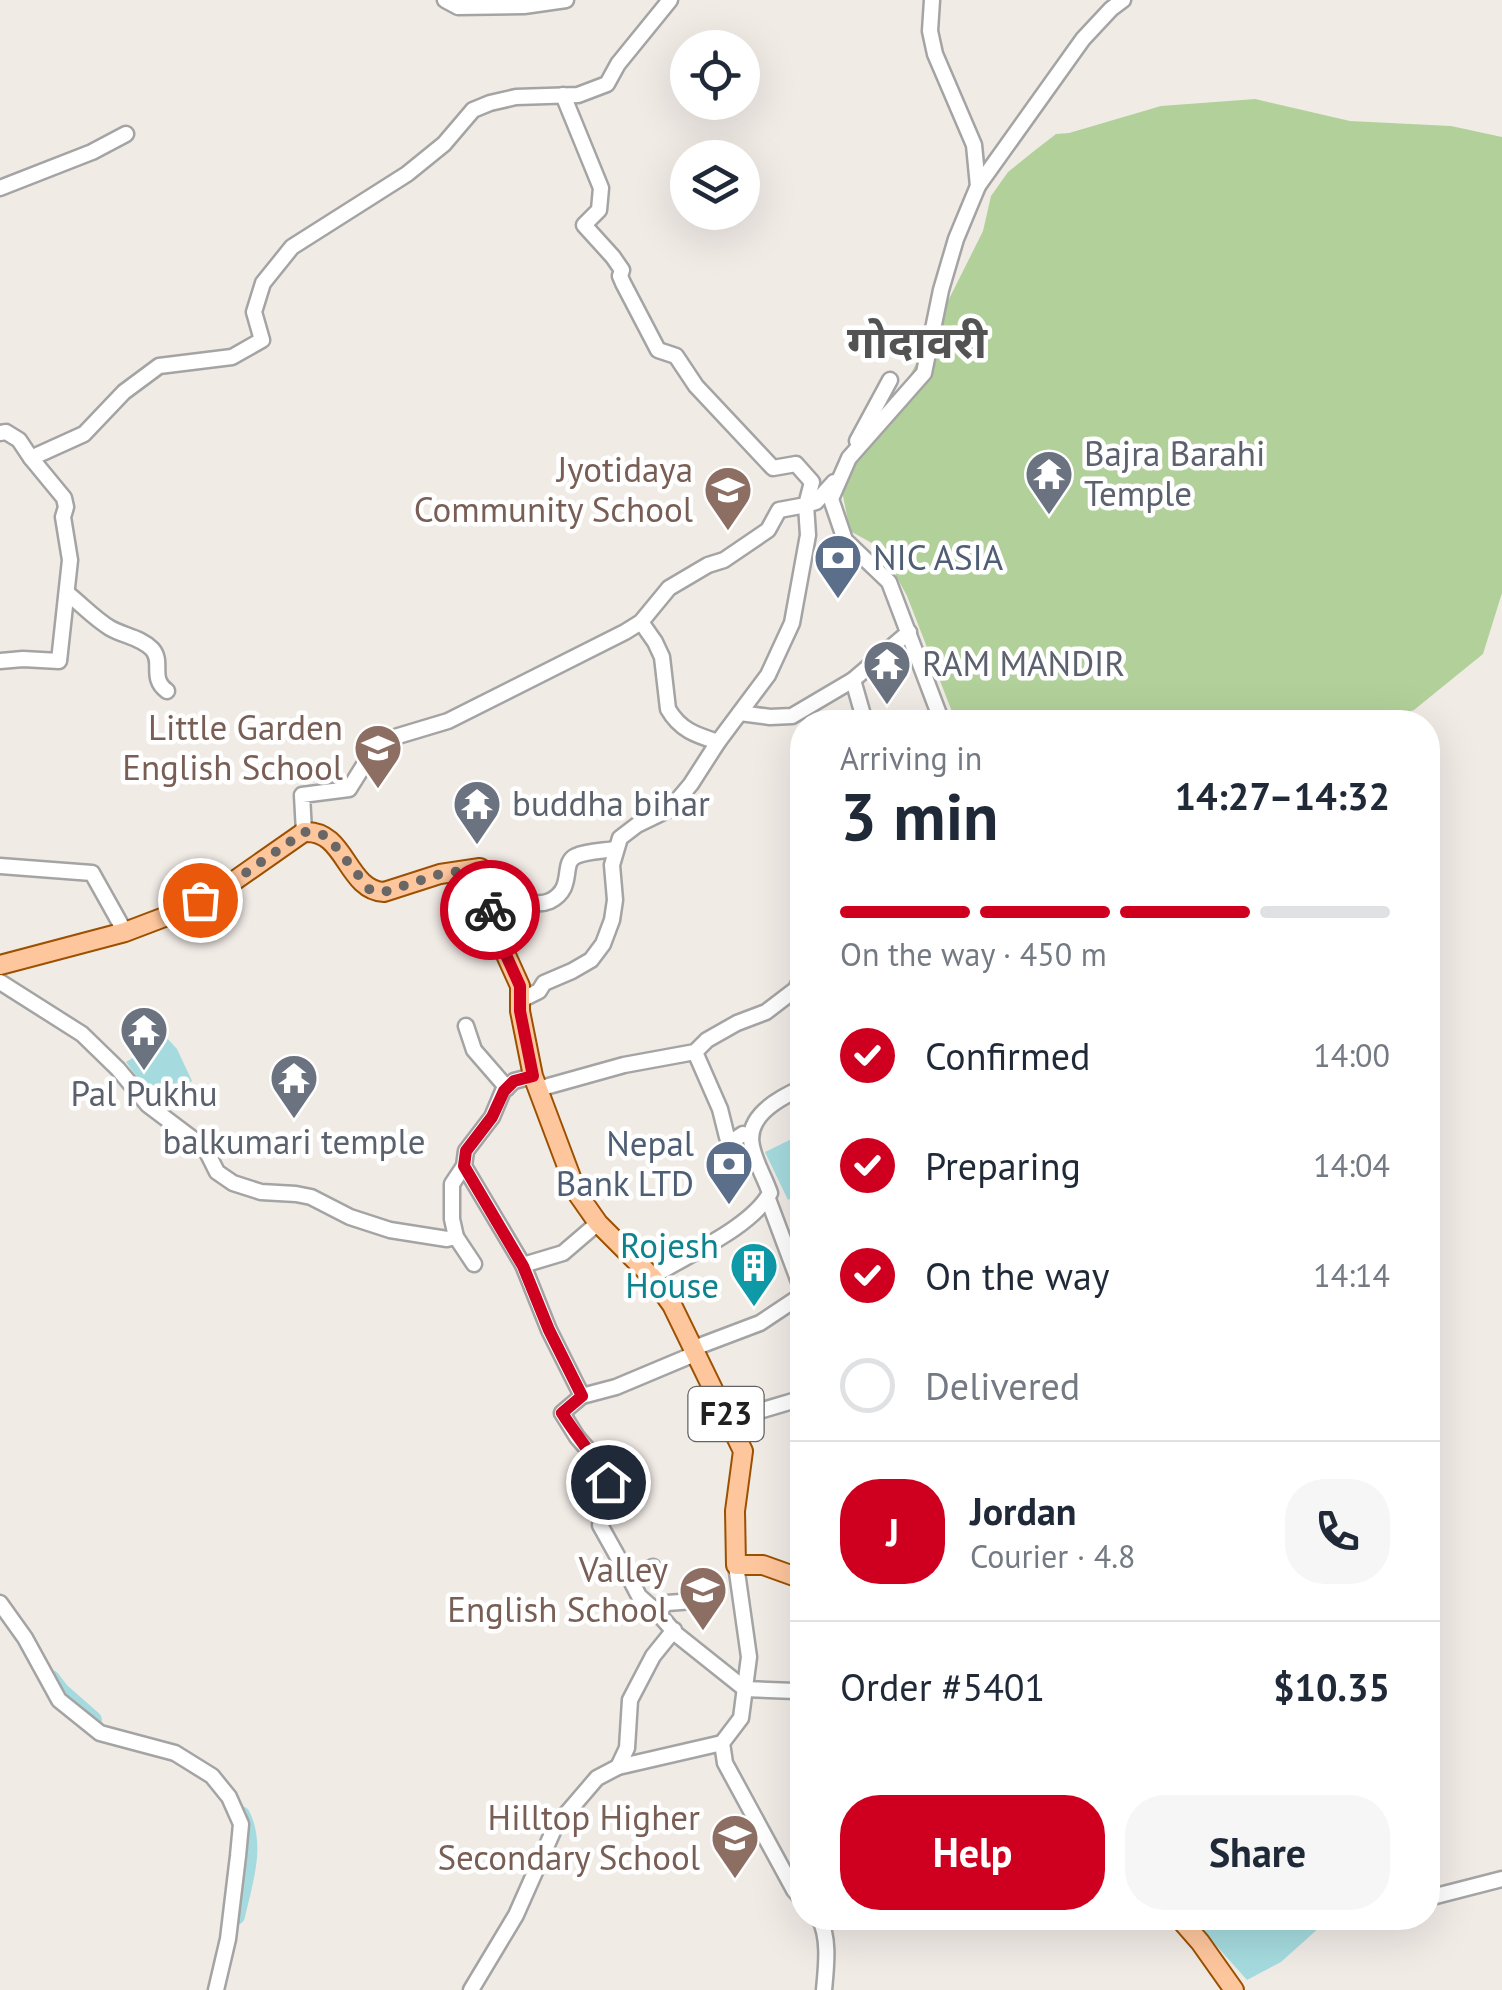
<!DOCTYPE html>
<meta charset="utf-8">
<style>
body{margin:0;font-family:"PT Sans","Noto Sans Devanagari",sans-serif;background:#f6f6f7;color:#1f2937;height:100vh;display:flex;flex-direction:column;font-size:38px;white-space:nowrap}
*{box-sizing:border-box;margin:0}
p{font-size:32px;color:#747a83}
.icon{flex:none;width:55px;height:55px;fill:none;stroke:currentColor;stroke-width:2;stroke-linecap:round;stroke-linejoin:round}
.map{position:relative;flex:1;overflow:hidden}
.details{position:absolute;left:790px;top:710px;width:650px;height:1220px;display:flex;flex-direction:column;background:#fff;border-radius:40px;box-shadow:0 10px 40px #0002}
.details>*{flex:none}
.controls{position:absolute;left:670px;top:30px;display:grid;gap:20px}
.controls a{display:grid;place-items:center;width:90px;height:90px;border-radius:50%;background:#fff;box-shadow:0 10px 40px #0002;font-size:50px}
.pin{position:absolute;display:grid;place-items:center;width:85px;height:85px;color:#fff;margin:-42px;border:5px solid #fff;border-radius:50%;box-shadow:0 2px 10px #0007}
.courier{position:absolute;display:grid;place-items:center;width:100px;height:100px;margin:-50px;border:8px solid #cf001f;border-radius:50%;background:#fff;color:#222;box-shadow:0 2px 12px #0007}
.head em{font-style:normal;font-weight:600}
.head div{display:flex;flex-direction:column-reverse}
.head{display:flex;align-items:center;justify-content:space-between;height:170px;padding:0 50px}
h1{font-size:65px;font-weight:600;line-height:75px}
.bar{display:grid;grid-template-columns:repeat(4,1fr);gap:15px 10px;align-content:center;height:120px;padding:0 50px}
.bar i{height:12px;border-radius:8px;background:#e0e1e3}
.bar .current{background:#cf001f}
.bar p{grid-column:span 4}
.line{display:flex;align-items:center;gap:25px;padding:0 50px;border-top:2px solid #e0e1e3}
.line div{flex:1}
.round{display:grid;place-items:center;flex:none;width:105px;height:105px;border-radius:40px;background:#f6f6f7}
ol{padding:0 50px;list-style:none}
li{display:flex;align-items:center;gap:30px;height:110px}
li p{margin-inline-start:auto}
li .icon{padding:10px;border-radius:50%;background:#cf001f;color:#fff;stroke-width:4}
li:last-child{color:#747a83}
li i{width:55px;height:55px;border:5px solid #e0e1e3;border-radius:50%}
.action{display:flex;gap:20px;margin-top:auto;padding:20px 50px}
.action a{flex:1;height:115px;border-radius:40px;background:#cf001f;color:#fff;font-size:40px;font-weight:600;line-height:115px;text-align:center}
.action a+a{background:#f6f6f7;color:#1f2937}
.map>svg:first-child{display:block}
</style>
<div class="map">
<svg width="1502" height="1990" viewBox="0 0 1502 1990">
<rect width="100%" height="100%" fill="#f1ebe6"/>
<!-- forest -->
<polygon fill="#b2d19a" points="1255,99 1350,121 1451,126 1502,137 1502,593 1483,654 1414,710 1375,722 956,722 907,596 881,548 850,531 842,491 856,460 899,397 937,323 983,231 991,196 1008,172 1034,151 1056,134 1069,133 1161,106"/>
<!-- water -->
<g fill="#a5dbdf">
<polygon points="166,1037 177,1049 192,1081 157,1105 126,1062"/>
<polygon points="802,1134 802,1192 788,1200 765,1152"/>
<polygon points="1200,1918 1235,1918 1248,1922 1329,1919 1281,1962 1247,1980 1199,1926"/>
</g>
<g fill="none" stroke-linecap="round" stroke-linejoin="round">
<!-- river -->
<g stroke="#a5dbdf" stroke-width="18">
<polyline points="51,1679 60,1691 93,1720"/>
<path d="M236 1916C243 1884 257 1846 241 1815"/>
</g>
<!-- minor casing -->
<g stroke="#a4a4a4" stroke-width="19">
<g id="minor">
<polyline points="445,0 458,7 524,6 566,0"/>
<polyline points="932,0 930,31 935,54 974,145 978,186 956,239 941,290 924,373 849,458 831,499 845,540 889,582 942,722"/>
<polyline points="978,186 1083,39 1111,9 1123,0"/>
<polyline points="0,188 92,152 126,134"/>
<polyline points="0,433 6,432 19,440 31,458 84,434 124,392 159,366 232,357 262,340 254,312 263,283 292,247 407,174 444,144 473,110 490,103 516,97 578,95 607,84 618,64 670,0"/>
<polyline points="857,441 890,380"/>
<path d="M67 593C81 604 95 619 110 628 124 636 140 637 152 649 164 662 149 678 167 691"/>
<path d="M641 622 655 642 662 657 668 709C680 730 696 735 718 742"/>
<polyline points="0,661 23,659 59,661 70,560 63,517 66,507 64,498 31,458"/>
<polyline points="853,680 865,722"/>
<polyline points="740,713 770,717 792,716 853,680 909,632"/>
<polyline points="304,832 302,795 349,789 374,749 398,736 448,721 625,632 641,622 669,588 708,565 724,560 768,530 779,510 806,505 812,482 796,464 773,468 696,386 676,356 658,350 623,283 620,276 622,270 613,257 584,225 599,210 601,188 563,95"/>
<polyline points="0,866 92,873 125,932"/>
<path d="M488 902C496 900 503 897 511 898 525 900 536 907 550 901 576 888 560 863 576 856 586 851 603 851 615 849"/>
<polyline points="0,982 82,1034 118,1069 148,1105 205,1148 217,1172 233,1183 261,1192 296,1194 311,1197 350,1217 390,1230 447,1239 456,1237"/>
<polyline points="521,1000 539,991 544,983 572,971 591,960 603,944 612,920 615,900 612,865 620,838 637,825 670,809 691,784 718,742 768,675 792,623 808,535 806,505 816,502 834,482"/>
<polyline points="466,1026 474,1050 507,1088"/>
<polyline points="695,1052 720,1109 727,1137 731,1142 743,1134 751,1136"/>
<polyline points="538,1089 624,1065 695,1052 707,1040 737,1023 766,1012 796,989 802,976"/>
<polyline points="464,1166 523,1265"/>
<polyline points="768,1199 802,1290"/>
<polyline points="474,1264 456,1237 452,1219 452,1184 464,1166 466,1151 492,1117 503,1091 514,1081 533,1076"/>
<path d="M652 1277C686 1255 751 1228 770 1193 765 1178 755 1162 752 1146 745 1116 781 1097 802 1088"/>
<polyline points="694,1348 760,1323 802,1295"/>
<polyline points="582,1396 549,1330 523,1265 563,1253 598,1223"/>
<polyline points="729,1420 793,1401"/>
<polyline points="736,1565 749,1657 741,1718 722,1743 725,1763 794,1890 802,1899"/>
<polyline points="653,1567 629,1577 600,1525 608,1482 596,1459 577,1437 562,1413 582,1396 616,1387 697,1353"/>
<polyline points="629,1577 639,1596 657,1612 667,1603 707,1600"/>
<polyline points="0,1603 25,1638 59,1700 100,1733 175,1753 212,1776 229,1797 241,1824 238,1856 228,1939 216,1990"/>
<polyline points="657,1612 676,1634 745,1689 795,1691 802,1698"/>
<polyline points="618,1767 627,1748 630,1700 653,1656 674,1630"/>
<polyline points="1428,1898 1502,1879"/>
<path d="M819 1918C830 1938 826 1968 824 1990"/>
<polyline points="471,1990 516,1915 555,1827 597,1778 618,1767 722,1743"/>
</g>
</g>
<!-- major casing -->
<g stroke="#9b5100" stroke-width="22">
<g id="major">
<path d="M0 965 125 932 175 913 224 888 304 832C346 829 346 890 384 892L440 874 480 868 483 870 488 902 501 944 520 986V1011L533 1076 577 1193 598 1223 652 1277 672 1305 743 1451 735 1511 736 1565H763L802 1579"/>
<polyline points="1179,1918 1200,1942 1234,1990"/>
</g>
</g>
<!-- minor -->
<use href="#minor" stroke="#fff" stroke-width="14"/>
<!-- major -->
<use href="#major" stroke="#fec69d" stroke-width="18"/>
</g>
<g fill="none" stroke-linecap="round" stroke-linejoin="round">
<!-- done -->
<polyline stroke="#696765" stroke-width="10" stroke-dasharray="0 18" points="200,900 224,888 304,832 316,832 328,837 370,890 384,892 440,874 480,868 484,874 490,910"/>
<!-- route -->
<path stroke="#cf001f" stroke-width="12" d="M490 910 501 944 520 986V1011L533 1076 514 1081 504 1091 492 1117 466 1151 464 1166 523 1266 549 1330 582 1396 562 1413C577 1437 595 1457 608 1482"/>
</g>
<!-- icons -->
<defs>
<g id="temple-pin" transform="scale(2.5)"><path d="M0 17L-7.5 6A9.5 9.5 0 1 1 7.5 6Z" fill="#6b7280" stroke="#fff"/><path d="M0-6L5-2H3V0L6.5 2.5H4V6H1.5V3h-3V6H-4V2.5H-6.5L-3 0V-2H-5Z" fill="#fff"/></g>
<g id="school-pin" transform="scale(2.5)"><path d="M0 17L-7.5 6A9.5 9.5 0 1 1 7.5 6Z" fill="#8d6e63" stroke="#fff"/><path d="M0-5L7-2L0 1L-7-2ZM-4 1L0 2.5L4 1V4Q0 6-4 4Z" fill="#fff"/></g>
<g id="bank-pin" transform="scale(2.5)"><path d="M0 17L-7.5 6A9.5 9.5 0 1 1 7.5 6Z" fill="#5c6f8a" stroke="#fff"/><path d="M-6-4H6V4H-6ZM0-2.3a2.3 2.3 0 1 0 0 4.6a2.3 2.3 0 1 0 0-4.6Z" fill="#fff"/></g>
<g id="building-pin" transform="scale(2.5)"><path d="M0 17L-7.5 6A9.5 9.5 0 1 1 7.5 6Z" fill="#0f9aa8" stroke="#fff"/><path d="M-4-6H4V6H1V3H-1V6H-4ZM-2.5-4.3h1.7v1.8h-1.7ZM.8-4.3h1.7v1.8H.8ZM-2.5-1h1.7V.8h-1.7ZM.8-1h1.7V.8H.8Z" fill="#fff"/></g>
</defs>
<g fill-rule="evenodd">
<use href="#temple-pin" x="1049" y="474"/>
<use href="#school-pin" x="728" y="490"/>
<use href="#bank-pin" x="838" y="558"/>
<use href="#temple-pin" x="887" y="664"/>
<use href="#school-pin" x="378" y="748"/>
<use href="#temple-pin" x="477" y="804"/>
<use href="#temple-pin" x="144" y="1030"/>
<use href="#temple-pin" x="294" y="1078"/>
<use href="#bank-pin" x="729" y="1164"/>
<use href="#building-pin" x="754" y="1266"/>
<use href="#school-pin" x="703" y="1590"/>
<use href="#school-pin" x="735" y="1838"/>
</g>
<g text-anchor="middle" stroke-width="9" stroke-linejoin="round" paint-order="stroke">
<!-- shield labels -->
<rect fill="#fff" stroke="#636363" stroke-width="2.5" x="688.5" y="1387" width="75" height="54" rx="8"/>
<g font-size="32" font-weight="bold" fill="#202020">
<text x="726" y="1425">F23</text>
</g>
<!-- worship labels -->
<g font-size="35" fill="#5b616d" stroke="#fff" text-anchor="start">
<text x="1084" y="466">Bajra Barahi<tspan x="1084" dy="40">Temple</tspan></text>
<text x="922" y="676">RAM MANDIR</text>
<text x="512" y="816">buddha bihar</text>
<text x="144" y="1106" text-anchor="middle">Pal Pukhu</text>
<text x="294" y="1154" text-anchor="middle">balkumari temple</text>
</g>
<!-- education labels -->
<g font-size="35" fill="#785e54" stroke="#fff" text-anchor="end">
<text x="693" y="482">Jyotidaya<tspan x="693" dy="40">Community School</tspan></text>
<text x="343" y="740">Little Garden<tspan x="343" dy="40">English School</tspan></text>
<text x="668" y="1582">Valley<tspan x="668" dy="40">English School</tspan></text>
<text x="700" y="1830">Hilltop Higher<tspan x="700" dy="40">Secondary School</tspan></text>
</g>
<!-- service labels -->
<g font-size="35" fill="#4e5e75" stroke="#fff" text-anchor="start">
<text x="873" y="570">NIC ASIA</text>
<text x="694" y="1156" text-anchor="end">Nepal<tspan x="694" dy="40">Bank LTD</tspan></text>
</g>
<!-- culture labels -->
<g font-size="35" fill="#0d838f" stroke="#fff" text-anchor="end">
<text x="719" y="1258">Rojesh<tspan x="719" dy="40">House</tspan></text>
</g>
<!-- district labels -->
<g font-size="45" font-weight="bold" fill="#535353" stroke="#fff">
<text x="917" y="358">गोदावरी</text>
</g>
</g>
</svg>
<div class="controls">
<a><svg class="icon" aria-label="locate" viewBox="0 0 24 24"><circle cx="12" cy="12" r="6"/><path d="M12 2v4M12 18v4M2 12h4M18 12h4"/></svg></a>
<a><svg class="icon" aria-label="layers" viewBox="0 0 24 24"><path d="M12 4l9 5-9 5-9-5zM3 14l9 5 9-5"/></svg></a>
</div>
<div class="pin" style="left:200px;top:900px;background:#ea580c"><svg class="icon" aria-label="bag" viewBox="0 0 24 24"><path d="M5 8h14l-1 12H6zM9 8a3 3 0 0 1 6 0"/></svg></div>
<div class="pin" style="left:608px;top:1482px;background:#1f2937"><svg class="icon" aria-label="home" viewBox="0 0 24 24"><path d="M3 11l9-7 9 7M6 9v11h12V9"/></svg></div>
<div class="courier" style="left:490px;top:910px"><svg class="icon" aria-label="bike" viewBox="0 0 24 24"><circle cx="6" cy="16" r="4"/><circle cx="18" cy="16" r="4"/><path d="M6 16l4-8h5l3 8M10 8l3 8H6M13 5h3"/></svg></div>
<section class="details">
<div class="head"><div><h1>3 min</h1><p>Arriving in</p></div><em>14:27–14:32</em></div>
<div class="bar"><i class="current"></i><i class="current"></i><i class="current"></i><i></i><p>On the way · 450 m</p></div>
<ol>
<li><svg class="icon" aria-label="check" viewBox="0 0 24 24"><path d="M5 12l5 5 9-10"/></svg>Confirmed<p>14:00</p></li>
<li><svg class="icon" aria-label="check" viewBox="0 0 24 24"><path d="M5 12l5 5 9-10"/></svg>Preparing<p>14:04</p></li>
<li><svg class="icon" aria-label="check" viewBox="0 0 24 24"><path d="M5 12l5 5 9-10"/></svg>On the way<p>14:14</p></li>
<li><i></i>Delivered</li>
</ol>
<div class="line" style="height:180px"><b class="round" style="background:#cf001f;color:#fff">J</b><div><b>Jordan</b><p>Courier · 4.8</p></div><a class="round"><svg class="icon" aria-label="phone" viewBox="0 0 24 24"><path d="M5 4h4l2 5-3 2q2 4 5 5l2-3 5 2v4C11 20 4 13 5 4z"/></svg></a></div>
<div class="line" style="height:130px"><div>Order #5401</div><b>$10.35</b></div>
<div class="action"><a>Help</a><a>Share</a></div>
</section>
</div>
